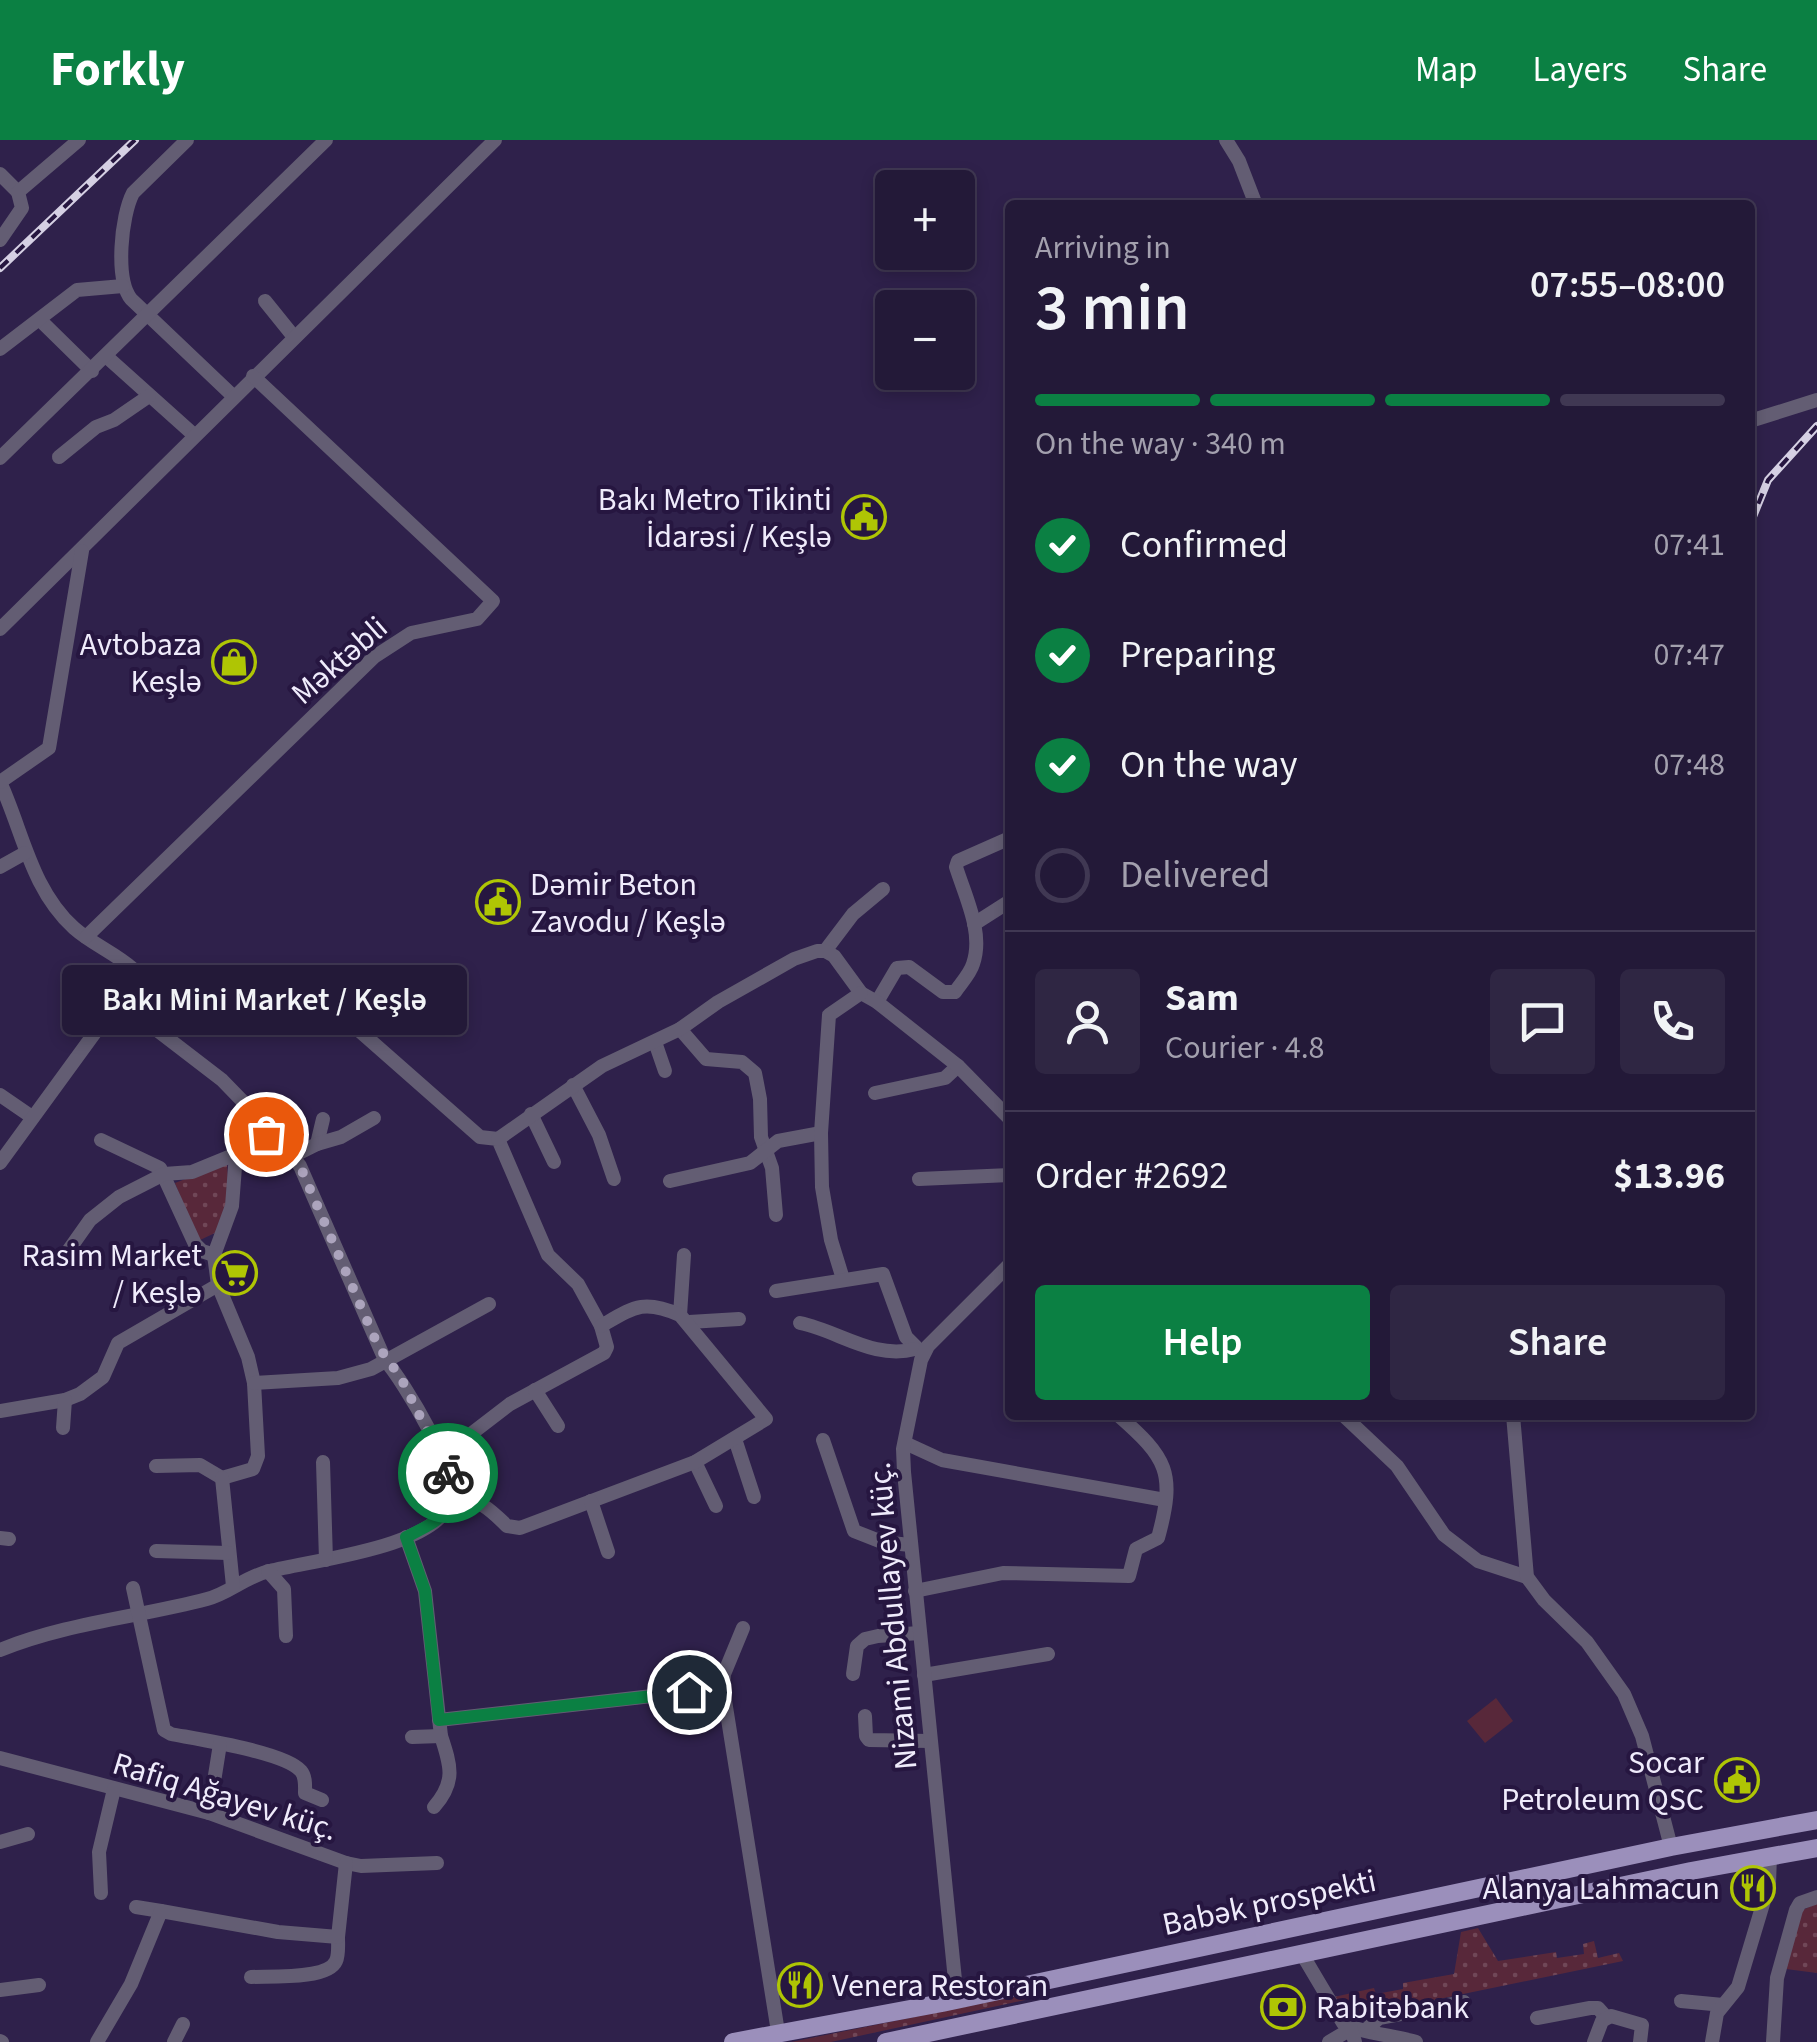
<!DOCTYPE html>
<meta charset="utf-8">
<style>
body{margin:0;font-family:"Source Sans 3",sans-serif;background:#2f2643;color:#f1f3f6;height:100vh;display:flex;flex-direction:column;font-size:38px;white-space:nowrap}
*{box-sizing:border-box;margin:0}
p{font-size:32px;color:#a3a0ae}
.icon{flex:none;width:55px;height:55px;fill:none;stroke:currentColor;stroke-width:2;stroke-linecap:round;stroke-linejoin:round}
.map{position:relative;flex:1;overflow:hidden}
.drawer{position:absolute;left:1005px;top:60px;width:750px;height:1220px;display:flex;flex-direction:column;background:#231938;border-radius:10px;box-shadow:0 5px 15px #0003,0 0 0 2px #403853}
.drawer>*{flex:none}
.fabs{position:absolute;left:875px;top:30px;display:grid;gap:20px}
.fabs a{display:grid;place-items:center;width:100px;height:100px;border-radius:10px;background:#231938;box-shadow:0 5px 15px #0003,0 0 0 2px #403853;font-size:50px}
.pin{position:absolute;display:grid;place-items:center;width:85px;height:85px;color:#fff;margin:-42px;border:5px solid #fff;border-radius:50%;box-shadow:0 2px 10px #0007}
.courier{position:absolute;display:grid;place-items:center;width:100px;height:100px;margin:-50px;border:8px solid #0b8043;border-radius:50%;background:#fff;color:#222;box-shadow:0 2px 12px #0007}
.bubble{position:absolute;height:70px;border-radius:10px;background:#231938;box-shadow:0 5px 15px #0003,0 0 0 2px #403853;font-size:32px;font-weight:600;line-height:70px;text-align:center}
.summary em{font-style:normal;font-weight:600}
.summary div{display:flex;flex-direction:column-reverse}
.summary{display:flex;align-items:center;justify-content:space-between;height:170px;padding:0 30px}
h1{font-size:65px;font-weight:600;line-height:75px}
.bar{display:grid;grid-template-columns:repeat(4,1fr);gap:15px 10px;align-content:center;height:120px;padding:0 30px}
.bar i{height:12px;border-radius:8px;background:#403853}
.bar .selected{background:#0b8043}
.bar p{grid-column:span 4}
.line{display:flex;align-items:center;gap:25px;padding:0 30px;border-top:2px solid #403853}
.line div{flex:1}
.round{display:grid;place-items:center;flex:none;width:105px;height:105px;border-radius:10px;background:#2f2643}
ol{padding:0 30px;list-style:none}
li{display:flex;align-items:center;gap:30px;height:110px}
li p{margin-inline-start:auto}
li .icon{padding:10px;border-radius:50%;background:#0b8043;color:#fff;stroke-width:4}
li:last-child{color:#a3a0ae}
li i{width:55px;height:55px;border:5px solid #403853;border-radius:50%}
.cta{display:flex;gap:20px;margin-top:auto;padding:20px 30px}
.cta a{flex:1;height:115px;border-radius:10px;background:#0b8043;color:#fff;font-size:40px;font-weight:600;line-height:115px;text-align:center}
.cta a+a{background:#2f2643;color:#f1f3f6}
header{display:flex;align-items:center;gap:60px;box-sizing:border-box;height:140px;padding:0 50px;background:#0b8043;color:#fff}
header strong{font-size:48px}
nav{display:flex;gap:55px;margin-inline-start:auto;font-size:35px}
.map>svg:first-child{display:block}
</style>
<header>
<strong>Forkly</strong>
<nav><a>Map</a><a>Layers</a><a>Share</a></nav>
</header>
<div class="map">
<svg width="1817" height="1902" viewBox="0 0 1817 1902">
<defs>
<pattern id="grass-dots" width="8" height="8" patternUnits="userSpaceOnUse" patternTransform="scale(2.5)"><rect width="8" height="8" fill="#58283a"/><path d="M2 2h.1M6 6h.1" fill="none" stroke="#704757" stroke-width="1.8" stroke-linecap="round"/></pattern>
</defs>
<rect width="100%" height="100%" fill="#2f214b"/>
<!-- grass -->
<g fill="url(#grass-dots)">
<polygon points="227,1023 229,1053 217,1092 198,1101 175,1043"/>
<polygon points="1817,1763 1817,1833 1786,1829 1801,1771"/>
<polygon points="1478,1788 1498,1821 1556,1812 1557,1818 1584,1814 1583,1804 1594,1801 1598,1818 1619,1813 1623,1821 1352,1877 1343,1874 1334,1857 1374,1848 1376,1854 1403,1849 1403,1843 1454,1834 1461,1792"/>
<polygon points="1028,1854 1030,1859 831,1902 791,1902"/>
</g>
<!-- garden -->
<polygon fill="#58283a" points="1496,1558 1513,1581 1485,1603 1467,1581"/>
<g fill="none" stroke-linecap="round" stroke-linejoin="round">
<!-- minor -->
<g stroke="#635d73" stroke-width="14">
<path d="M187 0 133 53C121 76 115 139 131 159L233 256"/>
<polyline points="1226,0 1239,21 1256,65"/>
<polyline points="0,34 18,52"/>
<polyline points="0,100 22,68 18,52 79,0"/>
<polyline points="265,161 294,197"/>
<polyline points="40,180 92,231"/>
<polyline points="0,209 77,150 123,146"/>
<polyline points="107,217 194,295"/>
<polyline points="1750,281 1817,260"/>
<polyline points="59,317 96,287 114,280 149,256"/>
<polyline points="0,318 326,0"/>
<polyline points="0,489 495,0"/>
<path d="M0 642C23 692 31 749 74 788 92 804 115 813 133 829V842L125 855 127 867 222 940 252 971 260 989 287 1010 300 1026 385 1220C404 1242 461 1335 450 1363 433 1408 312 1420 270 1431 246 1436 230 1453 207 1459 139 1477 66 1483 0 1510"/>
<polyline points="0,642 49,608 82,411"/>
<polyline points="0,727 25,713"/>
<polyline points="974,784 1010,761"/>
<polyline points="86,797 374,517 411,493 477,479 493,461 253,236"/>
<polyline points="825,811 853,774 883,749"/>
<path d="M877 862 897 828 909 827 943 852H955C961 843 970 834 973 824 984 793 965 756 956 727L958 721 1010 698"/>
<polyline points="329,864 480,997 498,999 548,1115 578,1144 601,1186 607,1207 604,1213 510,1264 441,1317"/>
<polyline points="680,889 706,919 742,922 755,933 760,959 761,997 772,1028 776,1075"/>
<polyline points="655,902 665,931"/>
<polyline points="573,945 599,995 614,1039"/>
<polyline points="875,953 945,938 958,926"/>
<polyline points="0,955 32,977"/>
<polyline points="531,974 554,1022"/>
<polyline points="498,999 602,926 680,889 718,862 794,819 817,811 825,811 834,816 861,853 877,862 958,926 1010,979"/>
<polyline points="101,1000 160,1028 195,1104 202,1111 214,1115"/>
<polyline points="317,1004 323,979"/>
<polyline points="293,1016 317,1004 341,997 374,978"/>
<polyline points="0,1023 110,872 124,862"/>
<polyline points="919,1039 1010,1035"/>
<polyline points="670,1041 750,1023 778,1001 821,993"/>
<polyline points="61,1121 90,1080 119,1057 164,1034 192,1032 236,1014"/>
<polyline points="843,1139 831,1100 822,1047 821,993 829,875 861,853"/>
<polyline points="218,1145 248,1217 254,1243 258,1316 253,1329 222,1338"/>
<polyline points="776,1151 883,1134 906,1197 923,1214"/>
<polyline points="680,1175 684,1115"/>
<polyline points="689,1182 739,1179"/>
<path d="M800 1183C839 1191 874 1220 915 1209"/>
<polyline points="254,1243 338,1238 371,1229 489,1164"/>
<polyline points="535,1250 558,1286"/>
<polyline points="0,1271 65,1260 80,1254 103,1237 118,1203 218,1145 214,1115 232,1066 236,1014 260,989"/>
<polyline points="1343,1275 1397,1326 1444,1395 1478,1421 1527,1437"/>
<polyline points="1513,1275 1527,1437 1544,1460 1587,1502 1624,1554 1642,1596 1671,1707"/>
<polyline points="63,1288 65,1260"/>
<polyline points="735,1299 754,1357"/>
<polyline points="823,1300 854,1391 882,1402 910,1405"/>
<polyline points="905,1303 942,1320 1165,1360"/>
<polyline points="323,1322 326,1420"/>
<polyline points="695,1322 716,1366"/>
<polyline points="156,1326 200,1325 222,1338"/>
<polyline points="222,1338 233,1446"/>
<path d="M452 1354C478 1359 489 1368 507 1386L520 1388 695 1322 766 1279 680 1175C643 1159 634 1167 601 1186"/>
<polyline points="591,1361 608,1412"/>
<path d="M406 1397 425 1451 441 1596C451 1626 456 1642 434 1667"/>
<polyline points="0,1398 9,1399"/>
<polyline points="156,1411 228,1413"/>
<polyline points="268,1431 284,1449 286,1496"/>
<path d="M133 1448 164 1590 171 1594C197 1599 285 1612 301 1631 306 1637 305 1646 305 1653L322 1660"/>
<path d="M915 1451 1003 1433 1129 1436 1136 1409 1158 1398C1176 1332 1167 1318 1118 1275"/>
<polyline points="743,1488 724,1534 723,1548 778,1892"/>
<polyline points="853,1534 857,1506 865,1499 878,1496 919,1493"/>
<polyline points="924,1535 1048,1514"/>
<polyline points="865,1576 866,1596 869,1600 930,1601"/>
<polyline points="439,1580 723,1548"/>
<polyline points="412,1597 441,1596"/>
<polyline points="0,1618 209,1673 346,1723 361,1726 437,1723"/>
<polyline points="209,1673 220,1604"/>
<polyline points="0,1702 28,1694"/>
<polyline points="101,1753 99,1712 114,1649"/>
<polyline points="136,1767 161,1771"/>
<path d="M1302 1814 1343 1883C1356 1892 1397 1896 1416 1902"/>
<path d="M251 1837C269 1836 328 1840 336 1821 339 1815 338 1804 338 1797"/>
<polyline points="0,1850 39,1845"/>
<polyline points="957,1860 904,1332 903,1309 921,1220 928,1206 1010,1124"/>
<polyline points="1681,1861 1723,1865"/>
<polyline points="1537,1878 1590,1868 1598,1868 1606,1877"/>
<polyline points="1367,1889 1379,1878 1464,1862"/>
<polyline points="0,1901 2,1902"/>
<polyline points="97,1902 131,1844 161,1771 278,1792 338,1797 346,1723"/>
<polyline points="174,1902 183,1884"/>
<polyline points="1329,1902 1351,1889 1355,1902"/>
<polyline points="1594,1902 1602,1881 1611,1876 1642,1885 1640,1902"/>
<polyline points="1712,1902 1717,1873 1738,1847 1769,1744 1770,1715"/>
<polyline points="1773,1902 1777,1838 1796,1770 1800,1763 1817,1757"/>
</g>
<!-- major -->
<g stroke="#9b8fbb" stroke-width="18">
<polyline points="733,1902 942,1863 1671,1707 1817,1680"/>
<polyline points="886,1902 1691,1731 1817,1708"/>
</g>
<!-- rail casing -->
<g stroke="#d5d0e3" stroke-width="8">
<g id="rail">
<polyline points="0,128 135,0"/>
<polyline points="1750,384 1768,340 1817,286"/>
</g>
</g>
<!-- rail -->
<use href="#rail" stroke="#261640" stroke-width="4" stroke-dasharray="11" stroke-linecap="butt"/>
</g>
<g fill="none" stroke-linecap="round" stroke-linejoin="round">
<!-- done -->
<polyline stroke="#aca4bd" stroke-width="10" stroke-dasharray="0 18" points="266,994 287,1010 300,1026 378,1206 401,1238 448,1333"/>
<!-- route -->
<path stroke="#0b8043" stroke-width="12" d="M448 1333C458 1373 438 1381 406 1397L425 1451 439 1580 689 1552"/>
</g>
<!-- icons -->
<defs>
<g id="civic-ring" transform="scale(2.25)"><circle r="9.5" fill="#261640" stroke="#afc504" stroke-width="1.5"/><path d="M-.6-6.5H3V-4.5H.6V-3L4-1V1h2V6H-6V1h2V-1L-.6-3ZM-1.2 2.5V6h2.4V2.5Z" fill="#afc504"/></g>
<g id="shop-ring" transform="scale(2.25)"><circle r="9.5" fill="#261640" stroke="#afc504" stroke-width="1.5"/><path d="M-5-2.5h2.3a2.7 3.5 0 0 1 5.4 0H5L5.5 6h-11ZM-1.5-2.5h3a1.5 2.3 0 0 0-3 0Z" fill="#afc504"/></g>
<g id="supermarket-ring" transform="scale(2.25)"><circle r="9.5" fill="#261640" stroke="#afc504" stroke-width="1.5"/><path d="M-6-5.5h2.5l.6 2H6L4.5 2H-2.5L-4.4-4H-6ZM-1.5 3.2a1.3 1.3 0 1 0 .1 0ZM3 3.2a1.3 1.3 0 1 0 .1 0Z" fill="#afc504"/></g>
<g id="restaurant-ring" transform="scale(2.25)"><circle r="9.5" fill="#261640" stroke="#afc504" stroke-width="1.5"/><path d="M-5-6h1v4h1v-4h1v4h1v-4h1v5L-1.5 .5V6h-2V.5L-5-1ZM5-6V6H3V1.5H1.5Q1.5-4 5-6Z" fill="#afc504"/></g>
<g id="bank-ring" transform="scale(2.25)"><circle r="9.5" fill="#261640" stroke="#afc504" stroke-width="1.5"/><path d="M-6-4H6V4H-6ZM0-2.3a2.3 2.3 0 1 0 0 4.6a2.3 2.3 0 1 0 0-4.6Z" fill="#afc504"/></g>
</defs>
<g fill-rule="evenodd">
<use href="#civic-ring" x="864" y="377"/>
<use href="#shop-ring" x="234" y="522"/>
<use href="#civic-ring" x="498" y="762"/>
<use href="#supermarket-ring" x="235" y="1133"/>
<use href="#civic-ring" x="1737" y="1640"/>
<use href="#restaurant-ring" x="1753" y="1748"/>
<use href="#restaurant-ring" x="800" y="1845"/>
<use href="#bank-ring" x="1283" y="1867"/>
</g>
<g text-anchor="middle" stroke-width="8" stroke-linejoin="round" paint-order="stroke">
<!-- poi labels -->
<g font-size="32" fill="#efebfb" stroke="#261640" text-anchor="end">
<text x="832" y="370">Bakı Metro Tikinti<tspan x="832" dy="37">İdarəsi / Keşlə</tspan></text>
<text x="202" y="515">Avtobaza<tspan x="202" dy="37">Keşlə</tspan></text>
<text x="530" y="755" text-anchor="start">Dəmir Beton<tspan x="530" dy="37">Zavodu / Keşlə</tspan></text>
<text x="202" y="1126">Rasim Market<tspan x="202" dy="37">/ Keşlə</tspan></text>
<text x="1704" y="1633">Socar<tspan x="1704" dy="37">Petroleum QSC</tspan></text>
<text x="1720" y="1759">Alanya Lahmacun</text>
<text x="832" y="1856" text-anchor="start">Venera Restoran</text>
<text x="1316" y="1878" text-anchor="start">Rabitəbank</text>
</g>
<!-- street labels -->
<g font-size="32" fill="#efebfb" stroke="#261640">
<text transform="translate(339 520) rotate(-41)" y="11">Məktəbli</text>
<text transform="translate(892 1476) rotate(-95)" y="11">Nizami Abdullayev küç.</text>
<text transform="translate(225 1656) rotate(17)" y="11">Rafiq Ağayev küç.</text>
<text transform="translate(1269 1762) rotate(-12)" y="11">Babək prospekti</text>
</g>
</g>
</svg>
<div class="fabs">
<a>+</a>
<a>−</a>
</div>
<div class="pin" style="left:266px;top:994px;background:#ea580c"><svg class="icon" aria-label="bag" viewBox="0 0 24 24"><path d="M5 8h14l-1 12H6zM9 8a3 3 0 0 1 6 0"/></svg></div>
<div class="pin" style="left:689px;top:1552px;background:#1f2937"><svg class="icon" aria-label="home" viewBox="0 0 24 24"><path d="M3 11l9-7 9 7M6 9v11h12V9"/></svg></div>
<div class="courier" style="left:448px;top:1333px"><svg class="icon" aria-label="bike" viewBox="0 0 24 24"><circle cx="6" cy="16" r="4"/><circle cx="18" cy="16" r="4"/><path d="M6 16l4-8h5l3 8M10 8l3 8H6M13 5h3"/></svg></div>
<div class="bubble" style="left:62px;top:825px;width:405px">Bakı Mini Market / Keşlə</div>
<section class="drawer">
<div class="summary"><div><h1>3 min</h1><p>Arriving in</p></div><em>07:55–08:00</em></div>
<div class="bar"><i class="selected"></i><i class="selected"></i><i class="selected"></i><i></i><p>On the way · 340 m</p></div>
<ol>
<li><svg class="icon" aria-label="check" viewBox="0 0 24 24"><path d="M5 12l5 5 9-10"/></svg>Confirmed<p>07:41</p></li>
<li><svg class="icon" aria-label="check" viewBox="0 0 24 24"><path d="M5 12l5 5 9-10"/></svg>Preparing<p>07:47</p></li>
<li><svg class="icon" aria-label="check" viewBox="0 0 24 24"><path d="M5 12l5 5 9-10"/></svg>On the way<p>07:48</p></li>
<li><i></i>Delivered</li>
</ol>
<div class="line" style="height:180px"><a class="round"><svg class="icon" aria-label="person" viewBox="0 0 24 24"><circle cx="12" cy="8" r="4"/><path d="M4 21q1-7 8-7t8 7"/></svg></a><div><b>Sam</b><p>Courier · 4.8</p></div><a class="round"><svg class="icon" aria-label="chat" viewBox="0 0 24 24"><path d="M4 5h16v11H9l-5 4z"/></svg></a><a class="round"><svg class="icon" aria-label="phone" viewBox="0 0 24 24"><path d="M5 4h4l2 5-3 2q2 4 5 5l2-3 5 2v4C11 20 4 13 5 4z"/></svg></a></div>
<div class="line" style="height:130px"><div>Order #2692</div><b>$13.96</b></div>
<div class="cta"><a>Help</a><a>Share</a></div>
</section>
</div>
